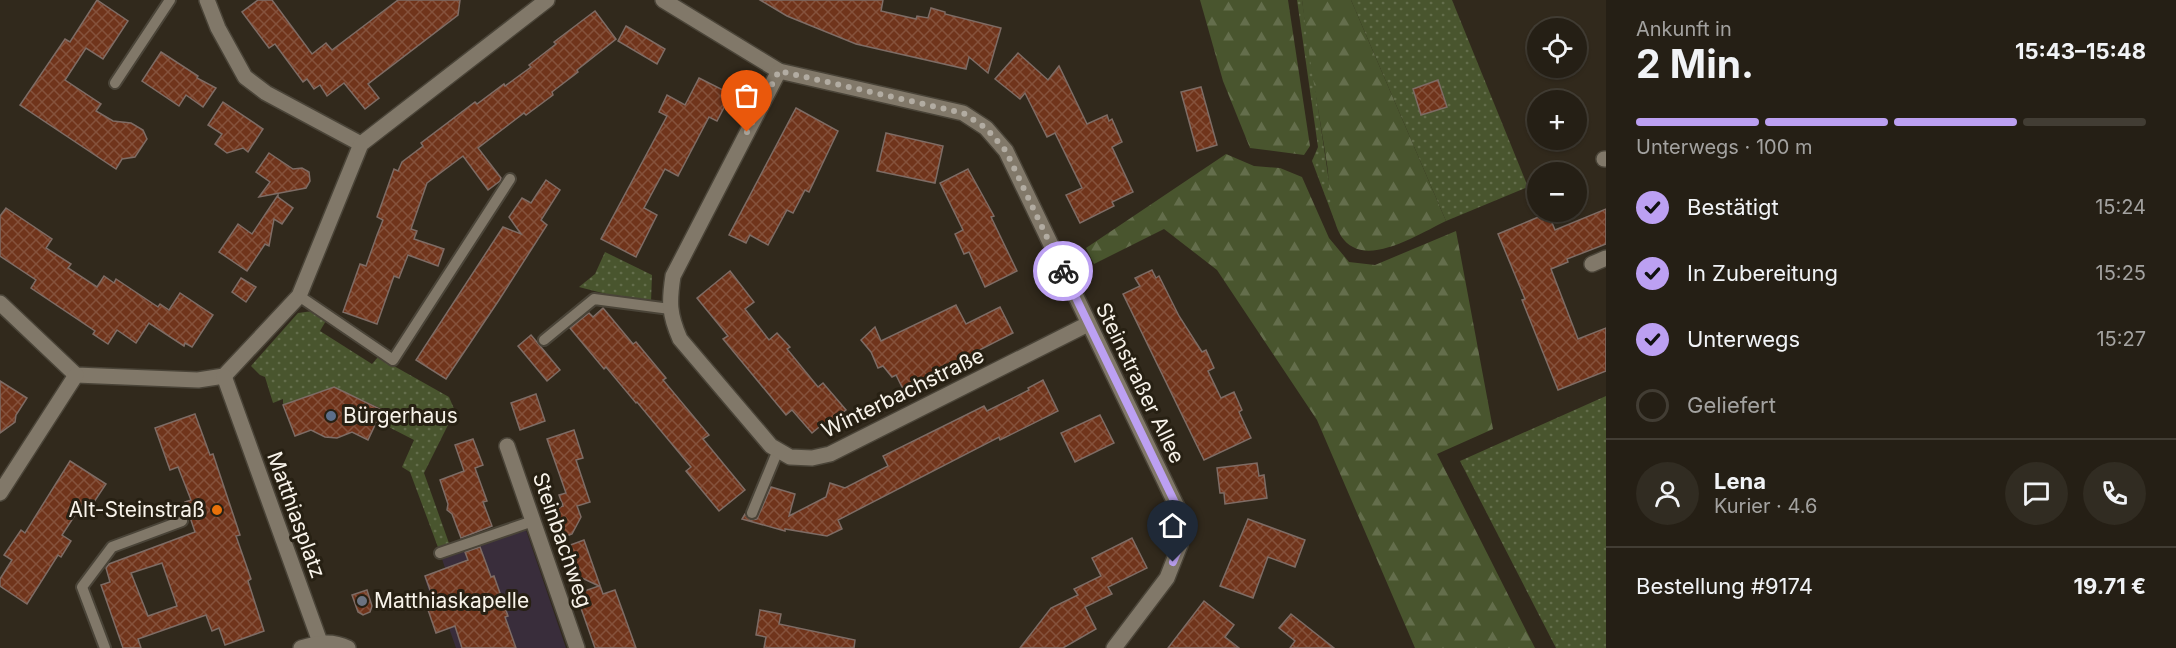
<!DOCTYPE html>
<html lang="de">
<meta charset="utf-8">
<style>
body{margin:0;font-family:Inter,sans-serif;background:#312c22;color:#f1f3f6;height:100vh;display:flex;flex-direction:column;font-size:22px;white-space:nowrap}
*{box-sizing:border-box;margin:0}
p{font-size:20px;color:#a3a2a0}
.icon{flex:none;width:33px;height:33px;fill:none;stroke:currentColor;stroke-width:2;stroke-linecap:round;stroke-linejoin:round}
.map{position:relative;flex:1;overflow:hidden}
.side{display:flex;flex-direction:column;background:#251f15;width:570px}
.side>*{flex:none}
.fabs{position:absolute;left:1527px;top:18px;display:grid;gap:12px}
.fabs a{display:grid;place-items:center;width:60px;height:60px;border-radius:50%;background:#251f15;box-shadow:0 2px 4px #0004,0 0 0 2px #423d34;font-size:30px}
.pin{position:absolute;display:grid;place-items:center;width:51px;height:51px;color:#fff;margin:-62px -26px;border-radius:50% 50% 50% 0;rotate:-45deg;box-shadow:0 0 6px #0007}
.pin .icon{rotate:45deg}
.courier{position:absolute;display:grid;place-items:center;width:60px;height:60px;margin:-30px;border:4px solid #bca0f2;border-radius:50%;background:#fff;color:#222;box-shadow:0 2px 8px #0007}
.head em{font-style:normal;font-weight:700}
.head div{display:flex;flex-direction:column-reverse}
.head{display:flex;align-items:center;justify-content:space-between;height:102px;padding:0 30px}
h1{font-size:39px;font-weight:700;line-height:45px}
.bar{display:grid;grid-template-columns:repeat(4,1fr);gap:9px 6px;align-content:center;height:72px;padding:0 30px}
.bar i{height:8px;border-radius:4px;background:#423d34}
.bar .active{background:#bca0f2}
.bar p{grid-column:span 4}
.line{display:flex;align-items:center;gap:15px;padding:0 30px;border-top:2px solid #423d34}
.line div{flex:1}
.round{display:grid;place-items:center;flex:none;width:63px;height:63px;border-radius:32px;background:#312c22}
ol{padding:0 30px;list-style:none}
li{display:flex;align-items:center;gap:18px;height:66px}
li p{margin-inline-start:auto}
li .icon{padding:6px;border-radius:50%;background:#bca0f2;color:#111;stroke-width:4}
li:last-child{color:#a3a2a0}
li i{width:33px;height:33px;border:3px solid #423d34;border-radius:50%}
main{display:flex;flex:1;min-height:0}
.map>svg:first-child{display:block}
</style>
<main>
<div class="map">
<svg width="1606" height="648" viewBox="0 0 1606 648">
<defs>
<pattern id="grass-dots" width="8" height="8" patternUnits="userSpaceOnUse" patternTransform="scale(1.5)"><rect width="8" height="8" fill="#49552e"/><path d="M2 2h.1M6 6h.1" fill="none" stroke="#646e4c" stroke-width="1.8" stroke-linecap="round"/></pattern>
<pattern id="forest-firs" width="22" height="20" patternUnits="userSpaceOnUse" patternTransform="scale(1.5)"><rect width="22" height="20" fill="#49552e"/><path d="M5 1l3.5 6h-7zM16 11l3.5 6h-7z" fill="#646e4c"/></pattern>
<pattern id="building-cross-hatch" width="8" height="8" patternUnits="userSpaceOnUse" patternTransform="scale(1.5)"><rect width="8" height="8" fill="#70341b"/><path d="M0 0l8 8M0 8l8-8" fill="none" stroke="#85523c"/></pattern>
</defs>
<rect width="100%" height="100%" fill="#31291c"/>
<!-- education -->
<polygon fill="#392d3b" points="526,530 566,648 456,648 449,628 436,633 426,604 432,601 424,576 445,568 442,559"/>
<!-- grass -->
<g fill="url(#grass-dots)">
<polygon points="1297,0 1302,0 1335,222 1312,161 1318,147"/>
<polygon points="1351,0 1452,0 1528,187 1446,221"/>
<polygon points="605,252 652,275 651,302 637,302 579,287 595,274"/>
<polygon points="313,311 327,319 320,331 372,364 378,357 449,397 455,411 424,473 450,546 439,550 410,472 402,467 414,440 377,421 382,409 334,387 283,405 283,399 273,403 265,377 260,375 251,366 298,313"/>
<polygon points="1606,396 1606,648 1556,648 1460,461"/>
</g>
<!-- forest -->
<g fill="url(#forest-firs)">
<polygon points="1200,0 1288,0 1310,146 1304,155 1250,148 1223,81"/>
<path d="M1302 0H1351L1446 221C1423 232 1377 261 1353 247 1343 242 1338 232 1335 222 1328 202 1330 179 1326 158 1318 106 1308 53 1302 0Z"/>
<polygon points="1226,154 1254,166 1280,168 1302,177 1329,238 1349,262 1375,265 1456,231 1493,429 1437,454 1535,648 1415,648 1317,420 1217,270 1164,229 1094,264 1086,248"/>
</g>
<!-- building -->
<g fill="url(#building-cross-hatch)" stroke="#7e6c65" stroke-width="1.5" fill-rule="evenodd">
<polygon points="97,0 128,21 103,59 86,48 65,80 101,104 96,111 113,121 131,123 143,130 147,139 135,157 122,159 116,169 20,105 65,39 70,42"/>
<polygon points="258,0 272,0 312,54 326,43 332,50 398,0 460,0 458,15 368,84 379,98 365,109 344,83 327,96 320,85 314,89 307,79 303,82 275,44 269,48 242,12"/>
<polygon points="760,0 883,0 881,11 916,19 917,16 928,18 931,8 945,12 945,14 1001,28 988,73 969,57 966,69 856,44 787,16"/>
<polygon points="595,11 616,39 577,70 578,72 552,92 553,95 526,115 524,113 478,148 501,178 500,181 488,190 463,156 427,183 411,229 417,231 414,239 444,249 438,266 408,255 399,278 394,276 377,324 343,312 360,264 366,266 377,235 383,220 377,217 394,169 398,171 402,162 423,146 421,143 475,102 477,104 504,84 505,86 531,67 529,65 556,44 554,42"/>
<polygon points="626,26 665,49 657,64 618,41"/>
<polygon points="161,52 198,76 197,78 216,88 203,107 186,95 179,106 142,81"/>
<polygon points="1018,53 1048,80 1059,66 1087,124 1107,115 1109,121 1112,119 1122,142 1112,147 1133,192 1112,202 1114,206 1080,223 1066,195 1082,188 1055,133 1047,137 1025,93 1020,99 995,79"/>
<polygon points="699,78 731,94 717,121 709,117 678,176 665,169 644,208 657,215 636,257 601,239 667,116 659,112 667,95 685,105"/>
<polygon points="1438,80 1447,107 1421,115 1413,89"/>
<polygon points="1201,87 1217,145 1197,151 1181,92"/>
<polygon points="223,102 263,129 248,152 243,148 227,153 215,144 222,134 208,125"/>
<polygon points="796,108 838,131 809,192 805,190 793,213 787,210 768,245 750,235 746,243 729,235"/>
<polygon points="886,133 943,146 935,183 877,171"/>
<polygon points="269,153 293,169 302,168 309,172 310,181 306,188 259,197 270,182 256,172"/>
<polygon points="968,169 994,216 991,217 1017,271 985,287 969,252 964,254 955,234 963,230 940,183"/>
<polygon points="546,180 560,190 541,220 547,225 499,300 446,379 416,360 503,227 521,234 509,217 522,198 531,203"/>
<polygon points="278,195 278,197 293,208 282,224 274,219 269,246 265,244 247,271 219,252 238,224 252,234"/>
<polygon points="6,208 52,239 46,248 71,264 68,268 97,287 104,276 114,283 116,279 158,307 160,304 169,310 180,293 213,315 192,347 185,343 184,346 149,323 136,343 117,330 108,344 93,334 95,331 31,288 36,280 0,256 0,216"/>
<polygon points="1606,209 1606,244 1567,259 1568,262 1551,269 1578,339 1606,328 1606,371 1558,390 1522,300 1525,299 1498,234 1548,213 1555,230"/>
<polygon points="1152,270 1156,278 1159,276 1179,316 1202,352 1206,350 1214,368 1208,371 1221,398 1234,392 1242,410 1239,412 1251,438 1204,460 1123,294 1140,286 1135,278"/>
<polygon points="730,271 754,302 745,309 769,340 777,333 790,347 787,349 818,387 823,383 846,410 826,425 824,423 812,433 792,410 786,415 723,339 728,336 697,298"/>
<polygon points="241,278 256,287 246,302 232,292"/>
<polygon points="956,305 966,324 1000,307 1013,333 903,389 896,375 892,377 883,366 878,368 871,352 861,340 875,327 881,341"/>
<polygon points="603,308 633,344 636,342 666,378 663,380 709,435 703,439 745,490 719,511 686,471 691,467 637,402 636,403 606,367 604,369 570,328 589,313 593,317"/>
<polygon points="531,335 560,370 547,381 518,346"/>
<polygon points="1043,380 1058,411 1000,440 999,437 838,520 842,529 827,536 785,529 785,531 742,519 745,514 750,520 757,519 771,487 795,494 789,516 826,497 830,483 845,488 888,466 883,456 984,406 987,411 1029,390 1028,388"/>
<polygon points="0,381 27,398 16,415 15,422 0,433"/>
<polygon points="334,387 382,410 368,440 352,432 337,438 325,437 311,430 295,436 283,405"/>
<polygon points="536,394 545,421 520,430 511,403"/>
<path d="M195 414 210 455 213 454 240 535 236 536 251 579 248 581 264 631 225 645 219 628 212 631 206 615 138 639 141 648H123L101 585 110 582 106 568 109 564 195 532 185 502 191 500 178 467 170 470 155 428ZM162 563 177 606 148 616 131 573Z"/>
<polygon points="1100,415 1114,443 1075,462 1061,433"/>
<polygon points="574,430 583,458 576,460 590,502 577,506 581,517 572,534 559,539 549,510 563,506 559,495 566,493 547,439"/>
<polygon points="473,439 483,465 475,468 487,501 483,502 492,526 461,538 452,514 447,510 448,504 440,480 464,471 455,445"/>
<polygon points="70,461 106,484 90,508 83,503 62,535 71,541 61,557 58,555 27,604 0,586 0,579 12,560 4,555 21,530 25,533"/>
<polygon points="1257,463 1259,476 1264,475 1267,498 1225,504 1224,493 1220,493 1217,468"/>
<polygon points="1248,519 1305,540 1295,567 1268,557 1253,598 1220,586"/>
<polygon points="1132,538 1147,568 1108,587 1112,594 1085,607 1096,629 1063,648 1020,648 1051,608 1078,595 1074,589 1101,576 1092,558"/>
<polygon points="584,540 603,594 615,590 636,648 595,648 576,594 599,586 569,572 572,566 565,547"/>
<polygon points="480,547 491,577 494,576 508,616 505,617 516,648 462,648 455,626 436,633 426,604 434,601 425,576 468,560 465,552"/>
<polygon points="367,590 372,606 370,612 363,615 358,612 352,595"/>
<polygon points="1204,601 1234,625 1225,637 1239,648 1168,648"/>
<polygon points="760,610 781,614 779,624 855,640 854,648 764,648 766,637 756,635"/>
<polygon points="1291,614 1334,648 1290,648 1295,641 1279,628"/>
</g>
<g fill="none" stroke-linecap="round" stroke-linejoin="round">
<!-- lane casing -->
<g stroke="#4a4438" stroke-width="14">
<g id="lane">
<polyline points="115,83 170,0"/>
<polyline points="299,296 393,360 510,179"/>
<polyline points="544,340 594,299 670,309"/>
<polyline points="752,513 778,450"/>
<polyline points="440,553 533,521"/>
<polyline points="105,648 82,587 112,547 182,521"/>
</g>
</g>
<!-- street casing -->
<g stroke="#4a4438" stroke-width="18">
<g id="street">
<polyline points="207,0 218,28 245,77 266,93 361,144"/>
<polyline points="663,0 779,71 963,113 986,128 1006,151 1179,511 1180,545 1167,578 1114,648"/>
<path d="M779 71 673 276C669 302 669 314 680 339L771 446 790 457 812 458 830 454 1088 324"/>
<polyline points="1604,159 1606,159"/>
<polyline points="1592,264 1606,258"/>
<polyline points="0,303 76,375 198,380 224,376 299,296 361,144 547,0"/>
<polyline points="224,376 320,642"/>
<polyline points="507,446 577,648"/>
<polyline points="0,493 76,375"/>
<path d="M301 648C317 643 331 640 348 648"/>
</g>
</g>
<!-- lane -->
<use href="#lane" stroke="#817869" stroke-width="10"/>
<!-- street -->
<use href="#street" stroke="#817869" stroke-width="15"/>
</g>
<g fill="none" stroke-linecap="round" stroke-linejoin="round">
<!-- done -->
<polyline stroke="#b2aca2" stroke-width="6" stroke-dasharray="0 10.8" points="747,132 779,71 963,113 986,128 1006,151 1063,271"/>
<!-- route -->
<polyline stroke="#bca0f2" stroke-width="8" points="1063,271 1179,511 1180,545 1173,562"/>
</g>
<!-- markers -->
<circle fill="#5c6f8a" stroke="#272013" stroke-width="2" cx="331" cy="416" r="6"/>
<circle fill="#e8710a" stroke="#272013" stroke-width="2" cx="217" cy="510" r="6"/>
<circle fill="#6b7280" stroke="#272013" stroke-width="2" cx="362" cy="601" r="6"/>
<g text-anchor="middle" stroke-width="6" stroke-linejoin="round" paint-order="stroke">
<!-- street labels -->
<g font-size="21" fill="#f8f3ea" stroke="#272013">
<text transform="translate(1140 383) rotate(64)" y="7">Steinstraßer Allee</text>
<text transform="translate(903 393) rotate(-26)" y="7">Winterbachstraße</text>
<text transform="translate(296 515) rotate(70)" y="7">Matthiasplatz</text>
<text transform="translate(562 540) rotate(71)" y="7">Steinbachweg</text>
</g>
<!-- poi labels -->
<g font-size="21" fill="#f8f3ea" stroke="#272013" text-anchor="start">
<text x="343" y="423">Bürgerhaus</text>
<text x="205" y="517" text-anchor="end">Alt-Steinstraß</text>
<text x="374" y="608">Matthiaskapelle</text>
</g>
</g>
</svg>
<div class="fabs">
<a><svg class="icon" aria-label="locate" viewBox="0 0 24 24"><circle cx="12" cy="12" r="6"/><path d="M12 2v4M12 18v4M2 12h4M18 12h4"/></svg></a>
<a>+</a>
<a>−</a>
</div>
<div class="pin" style="left:747px;top:132px;background:#ea580c"><svg class="icon" aria-label="bag" viewBox="0 0 24 24"><path d="M5 8h14l-1 12H6zM9 8a3 3 0 0 1 6 0"/></svg></div>
<div class="pin" style="left:1173px;top:562px;background:#1f2937"><svg class="icon" aria-label="home" viewBox="0 0 24 24"><path d="M3 11l9-7 9 7M6 9v11h12V9"/></svg></div>
<div class="courier" style="left:1063px;top:271px"><svg class="icon" aria-label="bike" viewBox="0 0 24 24"><circle cx="6" cy="16" r="4"/><circle cx="18" cy="16" r="4"/><path d="M6 16l4-8h5l3 8M10 8l3 8H6M13 5h3"/></svg></div>
</div>
<section class="side">
<div class="head"><div><h1>2 Min.</h1><p>Ankunft in</p></div><em>15:43–15:48</em></div>
<div class="bar"><i class="active"></i><i class="active"></i><i class="active"></i><i></i><p>Unterwegs · 100 m</p></div>
<ol>
<li><svg class="icon" aria-label="check" viewBox="0 0 24 24"><path d="M5 12l5 5 9-10"/></svg>Bestätigt<p>15:24</p></li>
<li><svg class="icon" aria-label="check" viewBox="0 0 24 24"><path d="M5 12l5 5 9-10"/></svg>In Zubereitung<p>15:25</p></li>
<li><svg class="icon" aria-label="check" viewBox="0 0 24 24"><path d="M5 12l5 5 9-10"/></svg>Unterwegs<p>15:27</p></li>
<li><i></i>Geliefert</li>
</ol>
<div class="line" style="height:108px"><a class="round"><svg class="icon" aria-label="person" viewBox="0 0 24 24"><circle cx="12" cy="8" r="4"/><path d="M4 21q1-7 8-7t8 7"/></svg></a><div><b>Lena</b><p>Kurier · 4.6</p></div><a class="round"><svg class="icon" aria-label="chat" viewBox="0 0 24 24"><path d="M4 5h16v11H9l-5 4z"/></svg></a><a class="round"><svg class="icon" aria-label="phone" viewBox="0 0 24 24"><path d="M5 4h4l2 5-3 2q2 4 5 5l2-3 5 2v4C11 20 4 13 5 4z"/></svg></a></div>
<div class="line" style="height:78px"><div>Bestellung #9174</div><b>19.71 €</b></div>
</section>
</main>
